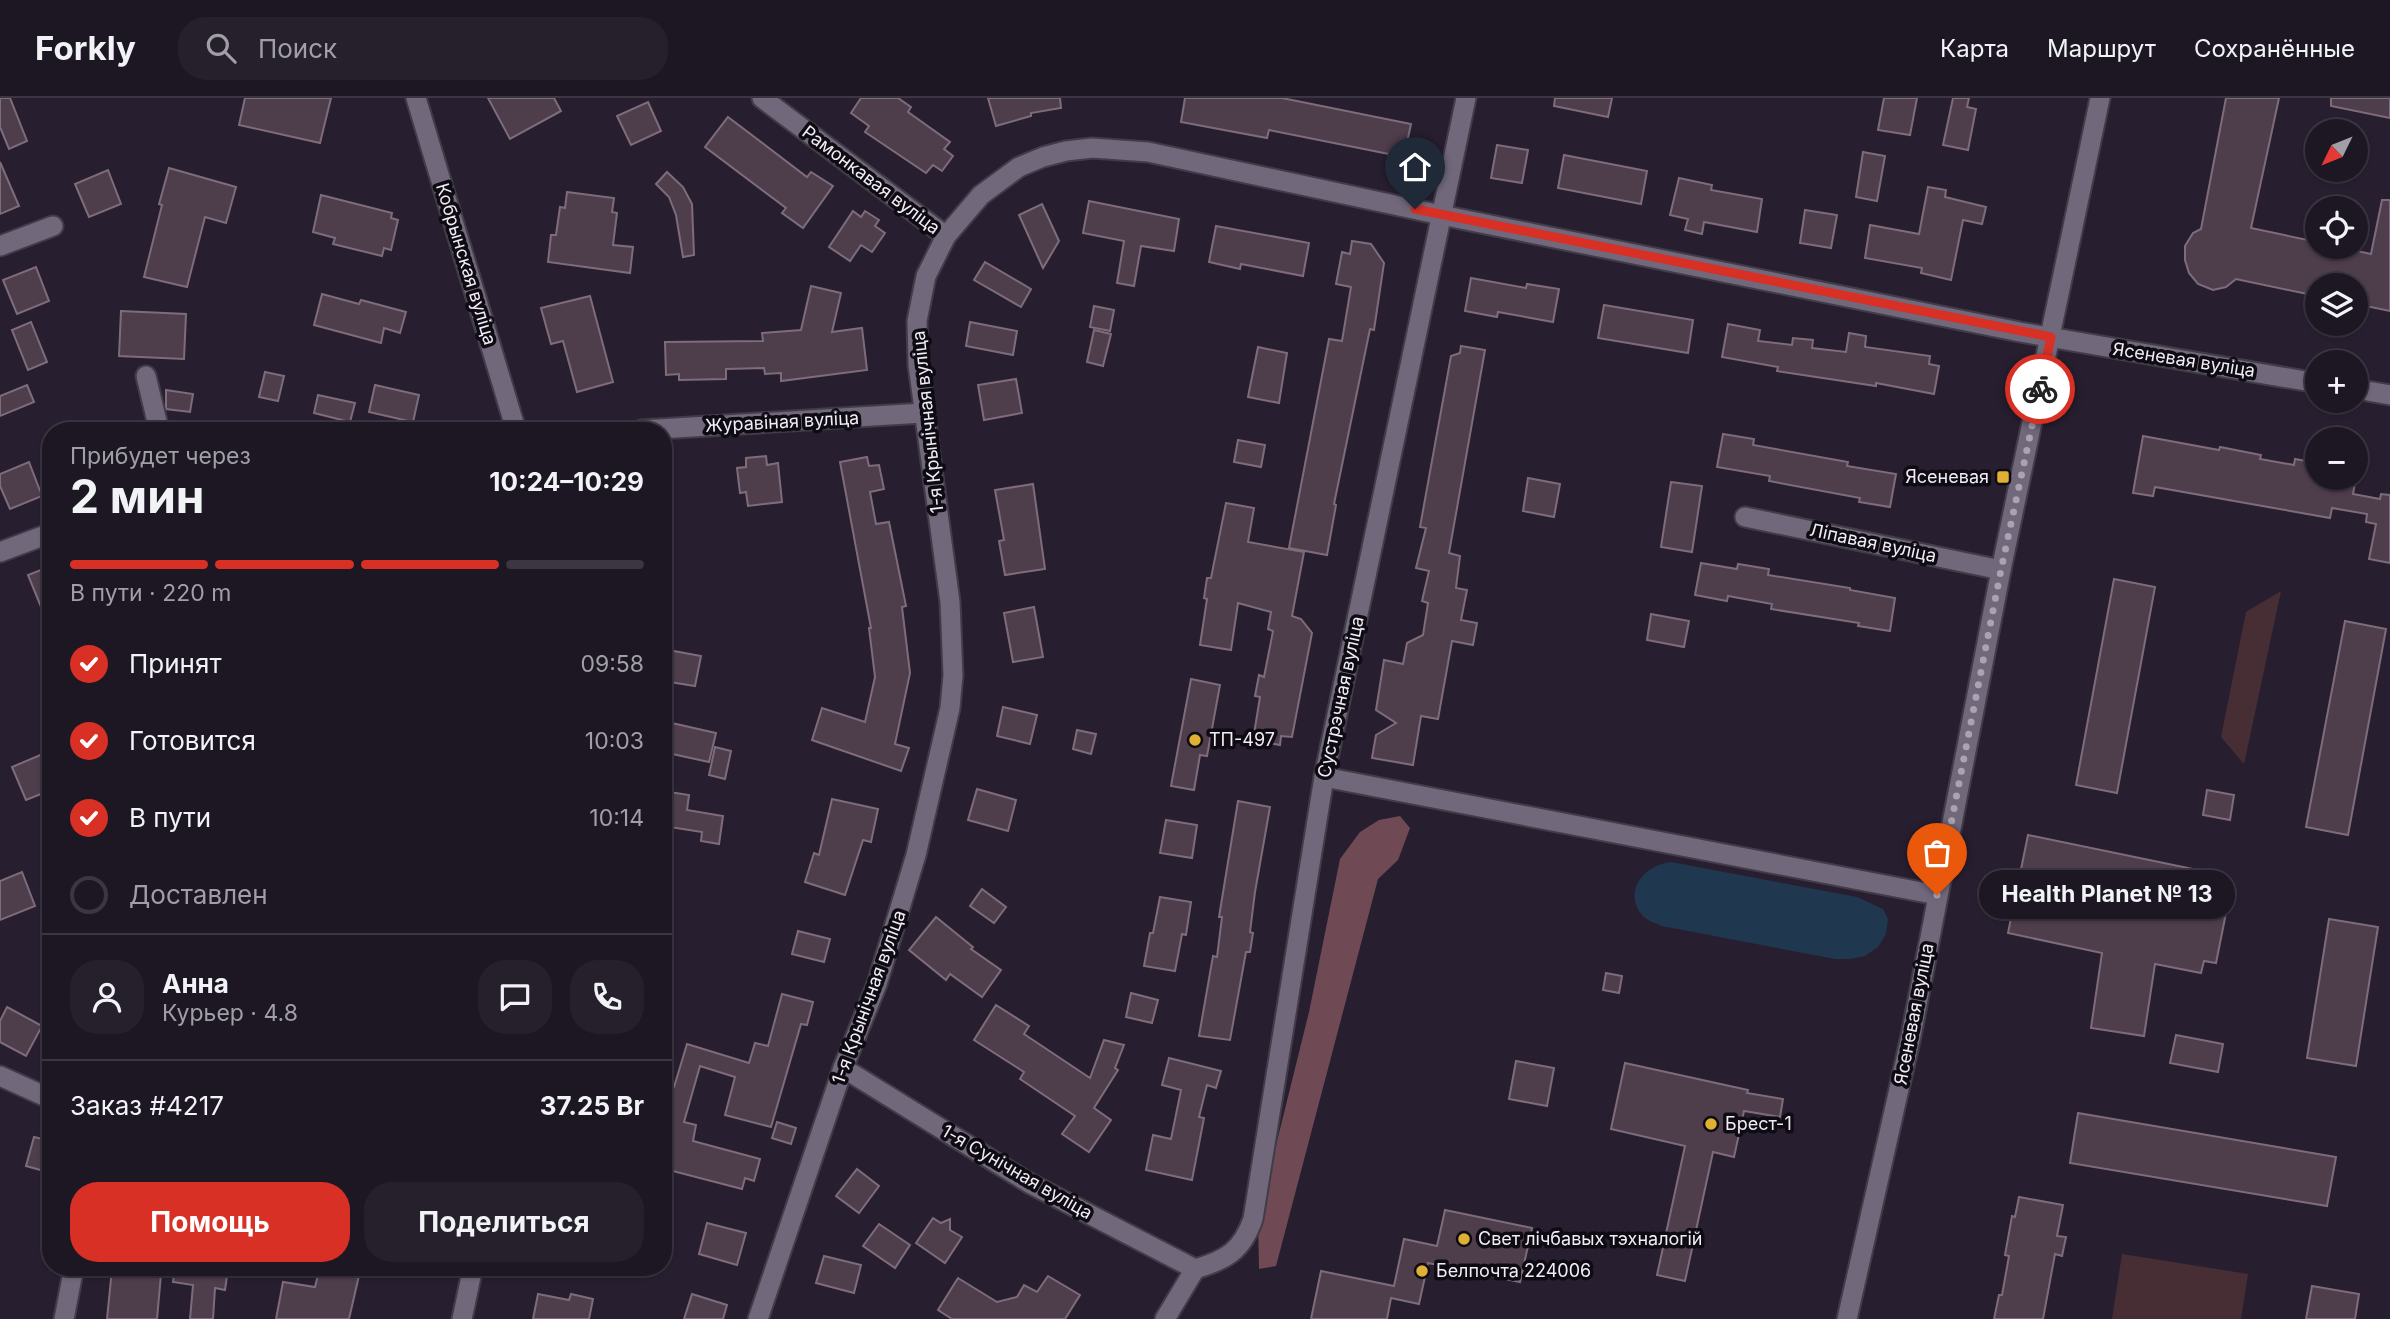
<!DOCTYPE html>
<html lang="ru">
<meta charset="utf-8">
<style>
body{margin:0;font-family:Inter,sans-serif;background:#25202c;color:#f1f3f6;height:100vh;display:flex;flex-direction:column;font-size:26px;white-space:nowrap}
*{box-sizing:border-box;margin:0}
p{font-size:23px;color:#a09fa6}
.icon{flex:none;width:38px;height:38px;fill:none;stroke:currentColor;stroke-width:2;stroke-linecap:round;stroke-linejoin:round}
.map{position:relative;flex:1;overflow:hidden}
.panel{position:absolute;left:42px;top:324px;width:630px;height:854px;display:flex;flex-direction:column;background:#1d1724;border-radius:28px;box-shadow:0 2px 5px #0004,0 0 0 2px #3b3641}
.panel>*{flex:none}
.needle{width:46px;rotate:227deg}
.tools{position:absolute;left:2305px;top:21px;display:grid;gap:14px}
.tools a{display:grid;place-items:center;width:63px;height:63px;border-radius:50%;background:#1d1724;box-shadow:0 2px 5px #0004,0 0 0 2px #3b3641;font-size:35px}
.pin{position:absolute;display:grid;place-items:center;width:60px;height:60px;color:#fff;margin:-72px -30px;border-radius:50% 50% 50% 0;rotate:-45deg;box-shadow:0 0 7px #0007}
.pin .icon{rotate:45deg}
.courier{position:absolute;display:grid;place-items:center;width:70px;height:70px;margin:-35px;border:5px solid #d93025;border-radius:50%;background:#fff;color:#222;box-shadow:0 2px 9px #0007}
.bubble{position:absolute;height:49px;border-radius:24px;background:#1d1724;box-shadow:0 2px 5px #0004,0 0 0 2px #3b3641;font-size:23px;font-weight:700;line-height:49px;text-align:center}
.headline em{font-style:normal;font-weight:700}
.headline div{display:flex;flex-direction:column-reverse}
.headline{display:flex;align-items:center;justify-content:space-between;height:119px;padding:0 28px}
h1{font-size:46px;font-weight:700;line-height:52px}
.bar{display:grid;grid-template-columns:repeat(4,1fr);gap:10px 7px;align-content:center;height:84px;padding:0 28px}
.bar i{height:9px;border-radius:5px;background:#3b3641}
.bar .selected{background:#d93025}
.bar p{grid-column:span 4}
.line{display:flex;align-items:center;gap:18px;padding:0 28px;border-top:2px solid #3b3641}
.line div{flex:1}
.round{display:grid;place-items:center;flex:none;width:74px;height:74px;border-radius:28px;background:#25202c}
ol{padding:0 28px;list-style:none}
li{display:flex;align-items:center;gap:21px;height:77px}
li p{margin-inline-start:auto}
li .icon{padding:7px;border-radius:50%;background:#d93025;color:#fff;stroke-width:4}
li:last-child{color:#a09fa6}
li i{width:38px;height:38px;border:4px solid #3b3641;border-radius:50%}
.action{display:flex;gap:14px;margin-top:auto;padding:14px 28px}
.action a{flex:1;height:80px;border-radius:28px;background:#d93025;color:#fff;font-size:28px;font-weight:700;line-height:80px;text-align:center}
.action a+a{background:#25202c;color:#f1f3f6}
header{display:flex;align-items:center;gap:42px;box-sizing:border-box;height:98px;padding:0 35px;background:#1d1724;border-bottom:2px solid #3b3641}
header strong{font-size:33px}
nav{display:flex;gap:38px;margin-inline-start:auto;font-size:24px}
.search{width:490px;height:63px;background:#25202c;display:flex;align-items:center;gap:18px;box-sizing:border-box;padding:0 24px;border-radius:28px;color:#a09fa6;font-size:26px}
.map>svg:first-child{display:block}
</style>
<header>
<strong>Forkly</strong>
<div class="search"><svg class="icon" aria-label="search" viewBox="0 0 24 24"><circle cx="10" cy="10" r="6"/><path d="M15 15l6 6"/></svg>Поиск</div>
<nav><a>Карта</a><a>Маршрут</a><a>Сохранённые</a></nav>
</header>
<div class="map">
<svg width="2390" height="1221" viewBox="0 0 2390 1221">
<rect width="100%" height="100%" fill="#271f30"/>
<!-- green -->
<g fill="#472e34">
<polygon points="2281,493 2244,666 2221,639 2246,514"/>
<polygon points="2122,1156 2248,1176 2241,1221 2112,1221"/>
</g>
<!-- forest -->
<polygon fill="#6f4a54" points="1400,718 1410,730 1398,762 1378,781 1276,1168 1259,1171 1258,1120 1309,914 1340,761 1360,734 1379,722"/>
<!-- water -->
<path fill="#1f374f" d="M1671 764 1857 799 1883 811 1888 821 1886 836 1878 849 1865 858 1850 861H1835L1662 828C1655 825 1647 823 1642 817 1622 792 1646 766 1671 764Z"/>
<!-- building -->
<g fill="#4e3d4b" stroke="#7f6c7b" stroke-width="2">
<polygon points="0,0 10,0 27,43 9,51 0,29"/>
<polygon points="245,0 331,0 320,45 239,27"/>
<polygon points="488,0 554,0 561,13 510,41"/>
<polygon points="861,0 898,0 911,9 908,14 950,44 944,51 953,58 942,73 933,67 926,75 865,34 869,28 851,15"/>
<polygon points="988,0 1060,0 1061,10 1031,15 1031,18 996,28"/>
<polygon points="1185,0 1282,0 1411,26 1404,59 1269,32 1267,40 1181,24"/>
<polygon points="1555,0 1612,0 1608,19 1554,8"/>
<polygon points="1884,0 1917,0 1910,37 1878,32"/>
<polygon points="1953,0 1969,0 1967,9 1976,11 1968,52 1943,47"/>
<polygon points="2226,0 2279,0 2251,130 2317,144 2317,149 2339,149 2371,156 2382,102 2390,102 2390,213 2356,206 2356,187 2317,187 2317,198 2236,181 2226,189 2213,192 2198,186 2189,175 2185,162 2185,148 2193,135 2201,131"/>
<polygon points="2331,0 2390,0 2390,20 2331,8"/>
<polygon points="648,4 661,33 631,47 617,18"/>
<polygon points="728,19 807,79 811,74 833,88 803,130 782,115 786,110 705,49"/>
<polygon points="1497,47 1528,52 1522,85 1491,80"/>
<polygon points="1863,54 1885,58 1877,103 1856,99"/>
<polygon points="1564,57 1647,73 1641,106 1558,90"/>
<polygon points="0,64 19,108 0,116"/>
<polygon points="169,70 236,89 226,125 205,119 187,189 144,179 162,107 159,106"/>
<polygon points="108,72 121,106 89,119 75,86"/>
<polygon points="667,74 683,89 692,106 694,157 683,159 676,117 669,99 656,86"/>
<polygon points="1679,80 1712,87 1711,92 1762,101 1757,134 1704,124 1702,136 1685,132 1688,121 1670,117"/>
<polygon points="1928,89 1946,92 1945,99 1986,109 1982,126 1963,122 1951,182 1921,175 1922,170 1865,160 1870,127 1919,136"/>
<polygon points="567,94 614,100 612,114 617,115 613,147 633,149 630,175 548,164 551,137 556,137 560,109 565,110"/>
<polygon points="321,97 392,115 391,120 398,122 391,152 384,150 382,158 333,146 335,140 313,134"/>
<polygon points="1089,103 1179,121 1174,153 1141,148 1134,188 1117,185 1124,143 1083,135"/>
<polygon points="1042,106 1059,143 1043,170 1019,117"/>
<polygon points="1805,112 1837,117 1831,150 1800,145"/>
<polygon points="853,113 861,119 865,113 879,122 875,128 885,135 872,154 861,147 850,163 829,149"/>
<polygon points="1216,128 1309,145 1303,178 1241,166 1240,171 1209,164"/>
<polygon points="1352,143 1371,146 1384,165 1374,232 1370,231 1334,406 1336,407 1327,457 1289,450 1329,241 1342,243 1351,189 1336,186 1342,154 1350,156"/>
<polygon points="985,164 1031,191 1021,209 974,182"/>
<polygon points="36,169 49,203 17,216 3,182"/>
<polygon points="1471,180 1526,190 1527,186 1559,191 1553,224 1498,214 1497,219 1465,213"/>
<polygon points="811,188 841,195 832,234 862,230 867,272 781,283 781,275 765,276 764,270 726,271 726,281 679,282 679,276 666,277 665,244 763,243 762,235 801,232"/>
<polygon points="322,196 359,206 361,202 406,214 400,235 384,230 381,245 314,227"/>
<polygon points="590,198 613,284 577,294 563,243 551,246 541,210"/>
<polygon points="1604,207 1693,222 1688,255 1598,240"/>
<polygon points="1094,208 1114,212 1110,233 1090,229"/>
<polygon points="121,213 186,216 184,261 119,258"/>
<polygon points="31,224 47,264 28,272 12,232"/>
<polygon points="970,224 1017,233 1013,257 966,248"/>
<polygon points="1728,226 1760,232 1758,243 1792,247 1793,240 1813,242 1812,250 1846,254 1849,235 1866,238 1865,249 1930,258 1929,266 1939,268 1934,296 1876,285 1876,288 1777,273 1778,269 1722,259"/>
<polygon points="1094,232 1111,236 1103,268 1087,264"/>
<polygon points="1461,248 1485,252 1449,455 1460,458 1456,490 1467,492 1461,522 1477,525 1473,547 1452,543 1438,621 1421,618 1413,667 1372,660 1376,637 1396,625 1376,612 1384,562 1403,566 1407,545 1423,537 1428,505 1422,503 1429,473 1416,470 1426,430 1420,429 1451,258 1460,255"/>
<polygon points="1258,249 1287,255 1279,305 1248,299"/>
<polygon points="265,274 284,278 278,303 259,299"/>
<polygon points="1016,281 1022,315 984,322 978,287"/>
<polygon points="27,287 34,304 0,318 0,298"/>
<polygon points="375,287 419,297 413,324 369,314"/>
<polygon points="166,292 193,296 190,314 166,311"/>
<polygon points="318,297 355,305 350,324 314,315"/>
<polygon points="1723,336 1754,341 1753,347 1848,364 1847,368 1896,376 1890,409 1859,404 1860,400 1769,383 1770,378 1717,369"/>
<polygon points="2143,338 2219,352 2220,349 2261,357 2260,361 2294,367 2295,361 2317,365 2317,380 2356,380 2353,396 2380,401 2381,396 2390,397 2390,465 2369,461 2376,426 2366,424 2367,416 2332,410 2330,420 2155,389 2153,398 2133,395"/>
<polygon points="1238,342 1265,347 1261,369 1234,364"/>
<polygon points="766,358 767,367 778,365 782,404 748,408 746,394 740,395 737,370 746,369 746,360"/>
<polygon points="867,359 869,368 879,367 884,391 870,394 876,426 889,424 906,508 902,509 910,575 895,646 909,650 901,673 812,642 822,610 865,624 875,579 869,530 871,530 840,364"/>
<polygon points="29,364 42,398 10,411 0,388 0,376"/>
<polygon points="1528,380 1560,386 1554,419 1523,413"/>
<polygon points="1671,384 1702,388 1692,454 1661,449"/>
<polygon points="1033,386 1045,471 1005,477 999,443 1004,442 995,392"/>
<polygon points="1226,405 1254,410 1248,444 1304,454 1292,518 1301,521 1312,535 1292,639 1281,638 1280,647 1253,642 1260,599 1255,598 1259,577 1264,579 1273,533 1268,531 1271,514 1238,505 1231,552 1200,547 1207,501 1204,500 1207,480 1211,480"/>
<polygon points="1701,465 1737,471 1738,466 1769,471 1768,477 1850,490 1850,492 1895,500 1890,533 1858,528 1859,525 1771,511 1772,506 1728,498 1727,503 1695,497"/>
<polygon points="51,468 51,531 50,531 28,477"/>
<polygon points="2114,481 2155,489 2117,695 2076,687"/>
<polygon points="1034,509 1043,559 1013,564 1004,515"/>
<polygon points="1651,516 1689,523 1684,549 1647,542"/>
<polygon points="2345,523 2386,531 2348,737 2306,729"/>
<polygon points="663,551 701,558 695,588 663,583"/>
<polygon points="1191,581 1220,587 1207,658 1200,657 1194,692 1171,688"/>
<polygon points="1003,609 1037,617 1030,646 997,638"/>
<polygon points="663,623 716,635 709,664 663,654"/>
<polygon points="1077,632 1096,636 1091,656 1073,651"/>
<polygon points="715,649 731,653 725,681 709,677"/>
<polygon points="45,655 51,671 51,692 26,702 12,669"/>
<polygon points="977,691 1016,702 1008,733 968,722"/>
<polygon points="2207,692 2234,697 2230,722 2203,717"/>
<polygon points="663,693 689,697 687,712 723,718 719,746 701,743 702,734 663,728"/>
<polygon points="832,701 878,711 871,744 863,742 845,797 805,784 814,755 819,757"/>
<polygon points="1238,703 1270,709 1255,794 1250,834 1253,835 1250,854 1246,854 1230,942 1199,938 1213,858 1217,859 1222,819 1219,819"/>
<polygon points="1166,722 1197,727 1192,760 1160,755"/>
<polygon points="2028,737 2222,777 2217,797 2229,800 2216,865 2204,863 2201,875 2155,866 2144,938 2091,930 2102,855 2008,835"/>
<polygon points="22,774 35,808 0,822 0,783"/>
<polygon points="982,791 1006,809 994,825 970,808"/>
<polygon points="1160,799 1191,804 1186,837 1182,836 1175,873 1144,868 1150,835 1153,835"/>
<polygon points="936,819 973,849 971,851 1001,872 982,899 950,876 946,882 909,852"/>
<polygon points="2329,821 2378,829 2356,968 2307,960"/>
<polygon points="798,833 830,841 824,864 792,856"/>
<polygon points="1606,875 1622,878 1619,895 1603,892"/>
<polygon points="1131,895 1158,902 1152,925 1126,919"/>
<polygon points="782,896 813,904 807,927 801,926 771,1029 725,1017 735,979 700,968 684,1024 696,1027 693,1043 760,1061 754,1083 745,1080 742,1091 669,1072 671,1061 663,1059 663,986 674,989 687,946 749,965 755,945 768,948"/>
<polygon points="996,907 1029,928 1024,936 1090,980 1104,942 1124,947 1115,970 1118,972 1094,1010 1111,1022 1089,1054 1062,1036 1075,1018 1020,981 1024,974 974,942"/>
<polygon points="7,909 42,928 26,958 0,944 0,923"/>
<polygon points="2176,937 2223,946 2218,974 2170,965"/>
<polygon points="1169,960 1221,973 1216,990 1207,987 1199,1019 1204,1020 1192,1082 1146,1072 1153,1037 1171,1041 1181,992 1162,987"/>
<polygon points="1516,963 1554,970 1547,1008 1509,1001"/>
<polygon points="1625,965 1748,992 1747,995 1783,1001 1780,1019 1744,1013 1734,1059 1713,1054 1685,1183 1657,1177 1685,1048 1611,1031"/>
<polygon points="2078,1015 2336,1059 2327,1108 2070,1065"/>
<polygon points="777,1024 796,1030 791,1046 772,1040"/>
<polygon points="34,1039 51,1043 51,1075 26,1068"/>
<polygon points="857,1071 879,1088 859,1115 836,1098"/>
<polygon points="2019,1099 2063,1107 2057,1138 2066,1139 2062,1158 2055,1156 2043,1221 1994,1221 1999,1197 2002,1197 2009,1158 2005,1157 2012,1118 2015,1119"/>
<polygon points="1445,1112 1532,1130 1520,1184 1428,1165 1419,1206 1391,1200 1387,1221 1311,1221 1321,1173 1394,1188 1404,1141 1437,1148"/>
<polygon points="933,1120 941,1125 950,1121 950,1132 962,1139 945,1165 916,1145"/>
<polygon points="707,1125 746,1135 737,1167 699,1156"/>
<polygon points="879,1126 910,1147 895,1170 863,1148"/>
<polygon points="824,1158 861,1167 854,1195 816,1185"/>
<polygon points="175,1169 228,1171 225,1192 215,1190 213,1221 190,1221 193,1187 173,1184"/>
<polygon points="320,1169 361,1169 349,1221 276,1221 283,1184 315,1189"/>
<polygon points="112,1171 161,1176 157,1221 107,1221"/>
<polygon points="1048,1178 1080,1197 1065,1221 952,1221 938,1212 958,1180 997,1204 1017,1199 1024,1187 1037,1194"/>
<polygon points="2312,1188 2359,1196 2355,1221 2306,1221"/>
<polygon points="538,1196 569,1202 571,1196 593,1201 589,1221 533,1221"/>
<polygon points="692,1196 727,1207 723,1221 684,1221"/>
</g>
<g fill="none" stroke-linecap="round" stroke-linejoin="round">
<!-- street casing -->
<g stroke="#423b48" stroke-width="23">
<g id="street">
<polyline points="416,0 516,332"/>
<polyline points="762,0 946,138"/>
<polyline points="0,148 53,128"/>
<polyline points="146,278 159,332"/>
<polyline points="2356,291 2390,297"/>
<polyline points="642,332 923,315"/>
<polyline points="1745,419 2001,472"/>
<polyline points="0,454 51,435"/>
<polyline points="1324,679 1937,797"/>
<polyline points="843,970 1029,1085 1195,1171"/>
<polyline points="0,978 51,1001"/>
<path d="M1195 1171C1226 1162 1242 1153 1253 1121L1324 679 1466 0"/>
<polyline points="64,1221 74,1169"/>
<polyline points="462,1221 473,1169"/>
<polyline points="758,1221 843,970 877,886 916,757 950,610 953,577 950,504 918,267 917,223 926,178 946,138 981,97 1019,69 1043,59 1066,53 1092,50 1148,54 1441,117 2020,234 2317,285"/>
<polyline points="1165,1221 1195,1171"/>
<polyline points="1847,1221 1911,938 2001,472 2100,0"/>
</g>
</g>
<!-- street -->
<use href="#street" stroke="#71687c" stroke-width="19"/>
</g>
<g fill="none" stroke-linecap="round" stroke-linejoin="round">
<!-- done -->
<polyline stroke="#aaa4b1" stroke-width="7" stroke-dasharray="0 12.6" points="1937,797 2001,472 2040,291"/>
<!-- route -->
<polyline stroke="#d93025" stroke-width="9" points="1415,111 2051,239 2040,291"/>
</g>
<!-- markers -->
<g fill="#dfb034" stroke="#0e0b12" stroke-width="2.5">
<rect x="1996" y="372" width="14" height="14" rx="3.5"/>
<circle cx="1195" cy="642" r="7"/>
<circle cx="1711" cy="1026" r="7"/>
<circle cx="1464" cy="1141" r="7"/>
<circle cx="1422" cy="1173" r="7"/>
</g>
<g text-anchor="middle" stroke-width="7" stroke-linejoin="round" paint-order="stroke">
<!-- street labels -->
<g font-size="18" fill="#f1ecf7" stroke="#0e0b12">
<text transform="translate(871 82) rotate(37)" y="6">Рамонкавая вуліца</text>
<text transform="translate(466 166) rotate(73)" y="6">Кобрынская вуліца</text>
<text transform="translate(2184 262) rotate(9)" y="6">Ясеневая вуліца</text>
<text transform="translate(782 324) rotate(-3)" y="6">Журавіная вуліца</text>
<text transform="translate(928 324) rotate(-96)" y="6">1-я Крынічная вуліца</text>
<text transform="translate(1873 445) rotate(12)" y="6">Ліпавая вуліца</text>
<text transform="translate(1341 599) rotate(-78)" y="6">Сустрэчная вуліца</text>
<text transform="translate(869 899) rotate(-70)" y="6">1-я Крынічная вуліца</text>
<text transform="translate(1914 916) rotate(-79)" y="6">Ясеневая вуліца</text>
<text transform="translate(1017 1074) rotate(30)" y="6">1-я Сунічная вуліца</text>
</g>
<!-- poi labels -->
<g font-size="18" fill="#f1ecf7" stroke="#0e0b12" text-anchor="start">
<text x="1989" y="385" text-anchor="end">Ясеневая</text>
<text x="1209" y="648">ТП-497</text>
<text x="1725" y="1032">Брест-1</text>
<text x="1478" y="1147">Свет лічбавых тэхналогій</text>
<text x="1436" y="1179">Белпочта 224006</text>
</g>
</g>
</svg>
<div class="tools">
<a><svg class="needle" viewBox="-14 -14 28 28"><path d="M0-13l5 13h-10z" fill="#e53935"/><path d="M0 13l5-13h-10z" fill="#a09fa6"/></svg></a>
<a><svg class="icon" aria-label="locate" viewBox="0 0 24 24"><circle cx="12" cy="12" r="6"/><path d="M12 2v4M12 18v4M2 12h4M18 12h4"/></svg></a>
<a><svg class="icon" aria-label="layers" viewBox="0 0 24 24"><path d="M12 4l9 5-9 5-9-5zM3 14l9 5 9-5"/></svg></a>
<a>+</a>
<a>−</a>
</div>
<div class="pin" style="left:1937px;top:797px;background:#ea580c"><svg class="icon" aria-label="bag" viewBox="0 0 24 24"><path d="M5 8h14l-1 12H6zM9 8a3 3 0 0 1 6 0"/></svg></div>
<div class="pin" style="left:1415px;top:111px;background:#1f2937"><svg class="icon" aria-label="home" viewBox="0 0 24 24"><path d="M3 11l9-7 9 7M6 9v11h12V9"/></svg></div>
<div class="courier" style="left:2040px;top:291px"><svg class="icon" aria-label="bike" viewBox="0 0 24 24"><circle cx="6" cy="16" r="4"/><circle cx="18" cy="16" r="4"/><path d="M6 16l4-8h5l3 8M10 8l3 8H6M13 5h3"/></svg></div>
<div class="bubble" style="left:1979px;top:772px;width:256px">Health Planet № 13</div>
<section class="panel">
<div class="headline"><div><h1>2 мин</h1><p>Прибудет через</p></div><em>10:24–10:29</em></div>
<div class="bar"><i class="selected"></i><i class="selected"></i><i class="selected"></i><i></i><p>В пути · 220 m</p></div>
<ol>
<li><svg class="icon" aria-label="check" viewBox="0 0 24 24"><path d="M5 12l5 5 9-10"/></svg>Принят<p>09:58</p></li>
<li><svg class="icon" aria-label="check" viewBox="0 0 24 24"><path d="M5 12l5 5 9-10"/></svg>Готовится<p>10:03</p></li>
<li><svg class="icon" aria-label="check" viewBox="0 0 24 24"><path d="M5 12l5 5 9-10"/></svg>В пути<p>10:14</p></li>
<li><i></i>Доставлен</li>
</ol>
<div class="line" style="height:126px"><a class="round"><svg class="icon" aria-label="person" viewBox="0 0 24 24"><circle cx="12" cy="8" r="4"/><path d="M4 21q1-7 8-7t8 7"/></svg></a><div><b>Анна</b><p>Курьер · 4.8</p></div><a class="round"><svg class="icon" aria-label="chat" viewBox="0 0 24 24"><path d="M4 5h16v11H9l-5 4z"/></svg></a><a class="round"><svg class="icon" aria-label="phone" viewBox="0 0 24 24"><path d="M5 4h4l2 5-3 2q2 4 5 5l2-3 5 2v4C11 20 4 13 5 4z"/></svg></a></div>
<div class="line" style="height:91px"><div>Заказ #4217</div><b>37.25 Br</b></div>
<div class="action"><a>Помощь</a><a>Поделиться</a></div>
</section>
</div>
